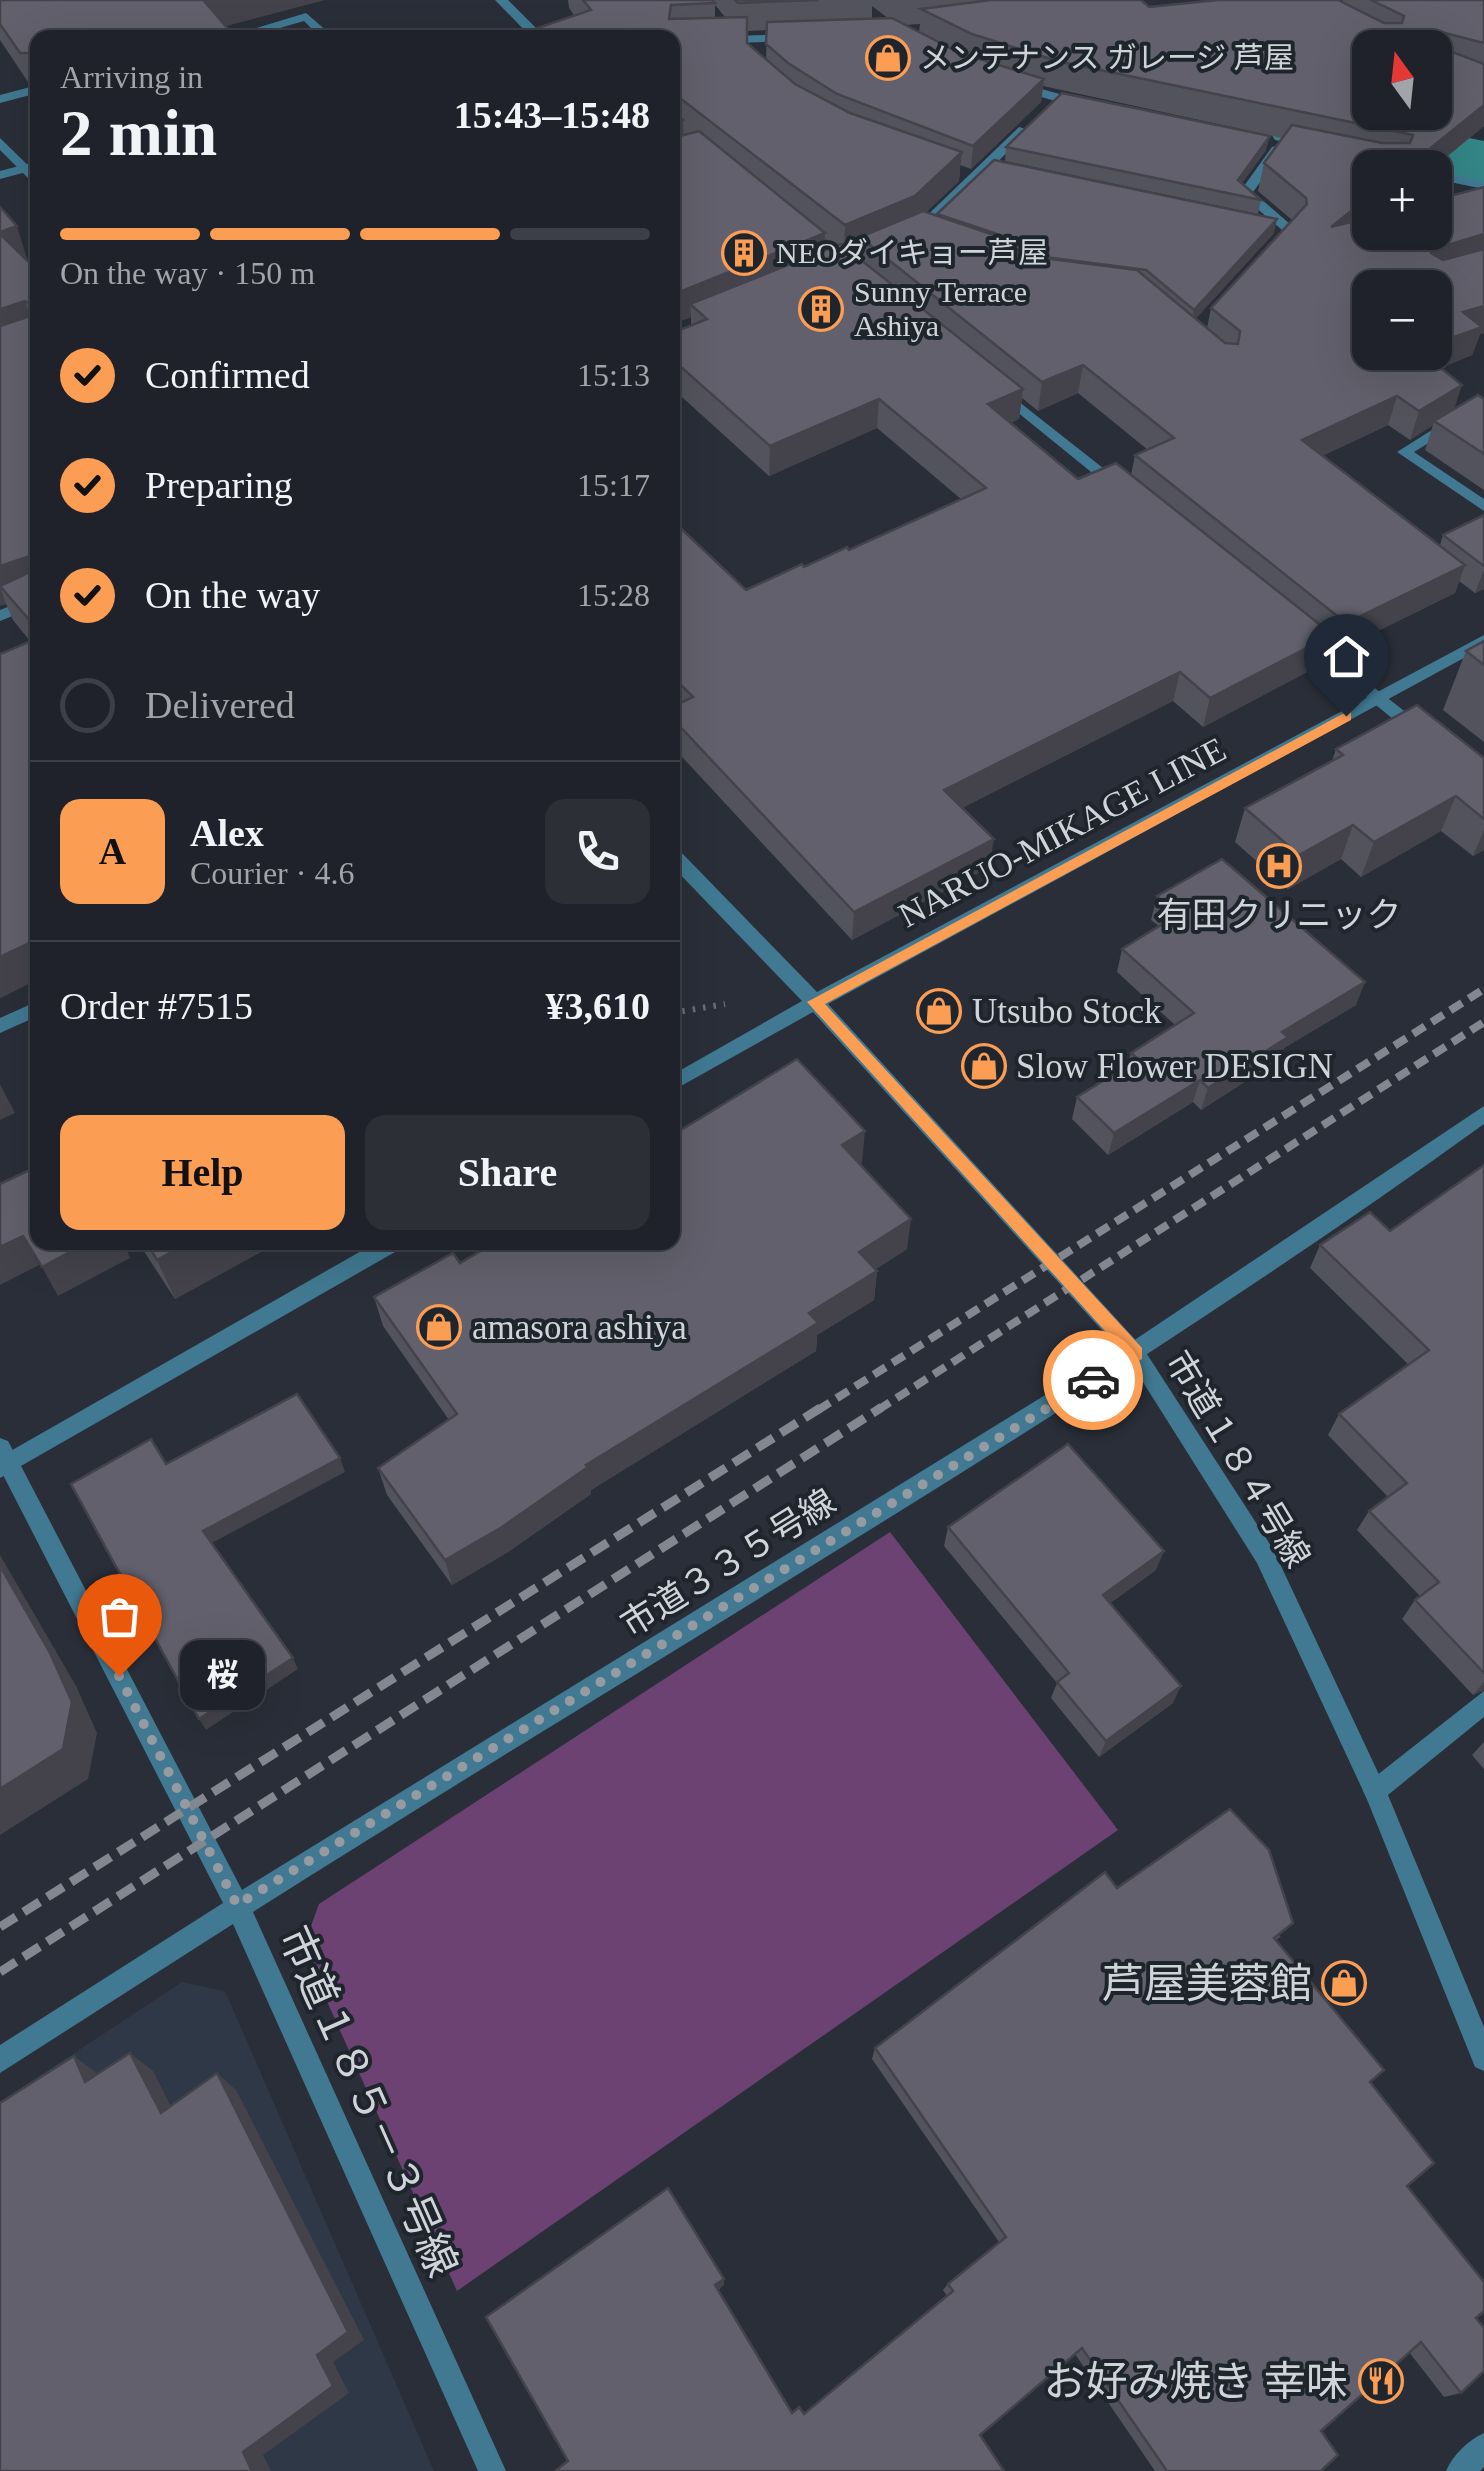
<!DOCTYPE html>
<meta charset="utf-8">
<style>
body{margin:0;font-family:"Times New Roman","Noto Sans JP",serif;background:#2c2f36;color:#f1f3f6;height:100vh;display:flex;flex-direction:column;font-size:38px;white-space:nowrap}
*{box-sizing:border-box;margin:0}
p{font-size:32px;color:#a1a4a8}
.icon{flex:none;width:55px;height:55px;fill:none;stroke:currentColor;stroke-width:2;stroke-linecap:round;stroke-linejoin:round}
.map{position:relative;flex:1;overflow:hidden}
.details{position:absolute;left:30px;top:30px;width:650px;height:1220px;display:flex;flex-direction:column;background:#1f222a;border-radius:20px;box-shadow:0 10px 40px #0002,0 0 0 2px #3c3f47}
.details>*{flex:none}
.needle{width:65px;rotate:345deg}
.tools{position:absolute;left:1352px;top:30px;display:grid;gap:20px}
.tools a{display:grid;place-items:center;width:100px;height:100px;border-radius:20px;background:#1f222a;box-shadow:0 10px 40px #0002,0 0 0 2px #3c3f47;font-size:50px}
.pin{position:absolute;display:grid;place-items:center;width:85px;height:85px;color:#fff;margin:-102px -42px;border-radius:50% 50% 50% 0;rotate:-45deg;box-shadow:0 0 10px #0007}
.pin .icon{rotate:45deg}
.courier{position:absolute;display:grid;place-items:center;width:100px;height:100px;margin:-50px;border:8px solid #fc9d54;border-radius:50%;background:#fff;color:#222;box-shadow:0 2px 12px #0007}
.bubble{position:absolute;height:70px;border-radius:20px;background:#1f222a;box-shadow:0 10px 40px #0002,0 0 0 2px #3c3f47;font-size:32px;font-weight:700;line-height:70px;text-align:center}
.headline em{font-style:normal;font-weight:700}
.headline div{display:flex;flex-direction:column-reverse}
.headline{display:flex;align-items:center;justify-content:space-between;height:170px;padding:0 30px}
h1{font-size:65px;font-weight:700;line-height:75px}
.bar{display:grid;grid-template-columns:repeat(4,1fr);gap:15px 10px;align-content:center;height:120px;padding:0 30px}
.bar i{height:12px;border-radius:8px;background:#3c3f47}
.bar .active{background:#fc9d54}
.bar p{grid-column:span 4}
.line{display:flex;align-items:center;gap:25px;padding:0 30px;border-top:2px solid #3c3f47}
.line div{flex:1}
.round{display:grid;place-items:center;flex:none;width:105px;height:105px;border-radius:20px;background:#2c2f36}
ol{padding:0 30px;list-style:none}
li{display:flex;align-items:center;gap:30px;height:110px}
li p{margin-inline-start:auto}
li .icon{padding:10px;border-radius:50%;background:#fc9d54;color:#111;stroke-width:4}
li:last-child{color:#a1a4a8}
li i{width:55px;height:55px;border:5px solid #3c3f47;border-radius:50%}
.action{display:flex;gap:20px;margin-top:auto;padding:20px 30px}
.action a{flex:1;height:115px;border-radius:20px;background:#fc9d54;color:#111;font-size:40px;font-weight:700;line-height:115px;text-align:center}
.action a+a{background:#2c2f36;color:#f1f3f6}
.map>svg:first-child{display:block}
</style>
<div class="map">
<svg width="1484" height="2471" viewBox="0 0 1484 2471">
<rect width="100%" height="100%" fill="#292e38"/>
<!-- built -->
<polygon fill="#2f3846" points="182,1982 225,1991 434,2471 0,2471 0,2102"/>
<!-- green -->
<polygon fill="#6b4272" points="890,1532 1118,1830 457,2291 303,1948 319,1904"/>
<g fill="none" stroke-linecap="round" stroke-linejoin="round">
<!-- river -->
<polygon fill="#338586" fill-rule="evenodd" points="1300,104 1484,141 1484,185 1435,174 1435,168 1402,168 1275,140 1265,125 1275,110"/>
<!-- path -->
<polyline stroke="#686d76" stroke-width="6" stroke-dasharray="2.5 8" stroke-linecap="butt" points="672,1013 725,1004"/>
<!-- minor -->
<g fill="#407991" fill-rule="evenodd">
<polygon points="495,0 508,0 546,38 532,38"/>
<polygon points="306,13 335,38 321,38 304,21 245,38 223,38"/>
<polygon points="795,34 797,37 791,41 672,45 671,38"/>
<polygon points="1017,82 1084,101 1086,104 1080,108 1013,89 1013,83"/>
<polygon points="38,85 38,93 0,103 0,95"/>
<polygon points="1019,127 1030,130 924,234 914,234 914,228"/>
<polygon points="1277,146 1284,150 1253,192 1297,230 1275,250 1268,246 1282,230 1239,193 1272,147"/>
<polygon points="38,161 38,169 0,179 0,171"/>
<polygon points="1435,171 1484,181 1484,189 1435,179"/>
<polygon points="1000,387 1122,483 1122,489 1112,489 995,394 995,388"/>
<polygon points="1451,418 1458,423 1456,426 1414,452 1484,499 1484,511 1397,452"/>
<polygon points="38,595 38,606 0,621 0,610"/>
<polygon points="1303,632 1426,728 1426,736 1414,736 1297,641 1295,637"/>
<polygon points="38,1001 38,1016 0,1033 0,1018"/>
<path d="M1484 1106V1124C1089 1409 664 1651 253 1912L506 2471H478L233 1924 0 2073V2045L223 1903 0 1469V1438L8 1441 242 1890 1133 1341Z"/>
<polygon points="1484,1691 1484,1717 1383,1799 1375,1803 1367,1799 1363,1791 1367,1783"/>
<path d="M1484 2433V2467L1480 2471H1446C1453 2455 1468 2440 1484 2433Z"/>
</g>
<!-- tertiary -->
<g fill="#407991" fill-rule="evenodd">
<polygon points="0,138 38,175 38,188 0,150"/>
<polygon points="1484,635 1484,647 828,1004 1143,1348 1273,1549 1383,1783 1484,2027 1484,2071 1475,2067 1366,1797 1257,1563 1129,1360 813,1012 672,1091 672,1075 802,1001 672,866 672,848 678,849 817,992"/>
<polygon points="377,1242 405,1242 402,1248 0,1478 0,1457"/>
</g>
<!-- rail-far1 -->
<g stroke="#83878f" stroke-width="8" stroke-dasharray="14 8" stroke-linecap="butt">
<polyline points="818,1410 1484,989"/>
<polyline points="878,1410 1484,1022"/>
</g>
<!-- rail -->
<g stroke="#83878f" stroke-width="9" stroke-dasharray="19 9" stroke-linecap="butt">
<polyline points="0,1927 822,1407"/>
<polyline points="0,1972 882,1407"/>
</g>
</g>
<!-- wall -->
<g fill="#53535d" fill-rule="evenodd">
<path d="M568 0H1141L1149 7 1342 2 1343 0H1484V126L1433 168H1370V232L1484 187V333L1480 334 1472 355 1440 368 1454 409 1484 399V490L1425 450 1433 425 1410 440 1388 425 1322 456 1440 545 1443 535 1484 515V589L1475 593 1459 581 1455 593 1337 651 1325 641 1319 661 1312 664 1309 671 1203 727 1173 701 962 808 989 867 852 940 672 746V707L675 706 672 704V520L746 590 849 550 961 499 877 428 769 476 672 388V333L691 326V317L678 322 672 318V38L574 15 569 8ZM715 5 726 18H715ZM872 6 889 19H872ZM920 24 919 32 904 25ZM767 30 766 59 747 43V31ZM1043 86 1282 138 1264 163 1258 191 1292 220 1211 308 1207 328 1196 318 1274 233 937 216 926 212 959 181 960 165 971 169 1041 102ZM825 239 834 246 824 250ZM859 247V258L850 251ZM1078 393 1148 450 1135 455 1131 475 1078 479 1010 423 1019 419 1022 398 1038 411Z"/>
<polygon points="0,24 38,38 38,82 28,82 0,40"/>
<polygon points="1006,147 1266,150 1242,183 1261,200 1258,214 1005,161"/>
<polygon points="0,207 28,262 38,271 38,979 0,998 0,654 30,641 13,620 6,604 0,605"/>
<polygon points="1484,641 1484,742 1443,710 1466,651"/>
<polygon points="1336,749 1484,758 1484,850 1473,856 1441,831 1361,877 1341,859 1288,889 1235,842 1245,808 1332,761"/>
<polygon points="1157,896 1356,1005 1284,1048 1280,1059 1201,1110 1193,1102 1108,1155 1072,1119 1077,1097 1127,1066 1131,1053 1175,1025 1117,972 1122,949 1159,926 1151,920"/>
<polygon points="676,1133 862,1162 860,1164 907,1249 876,1269 877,1271 874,1300 817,1335 816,1351 591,1490 591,1494 508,1552 452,1585 387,1495 378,1468 449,1420 383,1326 374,1297 460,1263 676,1139"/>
<polygon points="1484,1165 1484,1690 1473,1695 1402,1619 1415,1600 1420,1596 1357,1530 1369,1511 1388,1497 1328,1435 1339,1414 1409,1365 1310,1268 1320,1245 1390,1231"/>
<polygon points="138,1242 279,1242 175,1299"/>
<polygon points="948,1527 1156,1570 1110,1603 1173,1703 1099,1757 1051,1698 1057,1683 944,1546"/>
<polygon points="1484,1742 1484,1769 1472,1755"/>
<polygon points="1117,1888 1281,1936 1276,1940 1370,2082 1407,2186 1476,2318 1461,2393 1444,2397 1409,2352 1321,2431 1321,2471 1155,2471 1075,2354 980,2435 568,2461 724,2279 724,2285 718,2290 792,2413 804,2414 947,2296 943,2290 948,2284 999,2242 872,2059 875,2048"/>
</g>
<!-- shaded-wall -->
<g fill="#44434c">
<polygon points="211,0 325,0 211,30 205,2"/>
<polygon points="1044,79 1041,102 971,169 973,146"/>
<polygon points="1484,105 1484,126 1433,168 1406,168"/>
<polygon points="683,120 684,148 672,153 672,123"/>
<polygon points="1270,136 1266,150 1235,193 1238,180"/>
<polygon points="962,152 959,181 913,225 860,237 859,247 844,254 845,225"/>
<polygon points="1370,196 1370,219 1331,227"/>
<polygon points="1277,219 1274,233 1191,324 1194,310"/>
<polygon points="17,226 28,262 10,268 0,232"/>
<polygon points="825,233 824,262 690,304 691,317 678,322 677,293"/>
<polygon points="1484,234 1484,261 1422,282 1434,249"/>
<polygon points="25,301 37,336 0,349 0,309"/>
<polygon points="1484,306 1484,333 1480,334 1472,355 1409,380 1418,352 1435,352 1435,344 1463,312"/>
<polygon points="1083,365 1078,393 1038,411 1042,382"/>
<polygon points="1462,385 1453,413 1434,421 1433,425 1410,440 1419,411"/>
<polygon points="1023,389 1019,419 984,434 988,404"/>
<polygon points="1397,396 1388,425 1294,469 1302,440"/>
<polygon points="879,399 877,428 769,476 770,446"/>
<polygon points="27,557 38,585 0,586 0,566"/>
<polygon points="1465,565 1455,593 1337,651 1346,623"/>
<polygon points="1484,570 1484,589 1475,593"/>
<polygon points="0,587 6,604 0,606"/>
<polygon points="1328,631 1319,661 1312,664 1309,671 1203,727 1210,698"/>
<polygon points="1180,672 1173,701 940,819 944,790"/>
<polygon points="1456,796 1441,831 1361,877 1374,842"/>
<polygon points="1353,825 1341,859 1288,889 1299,855"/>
<polygon points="1484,830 1484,850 1473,856"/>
<polygon points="994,839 989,867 852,940 854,912"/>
<polygon points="38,939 38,979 0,998 0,957"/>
<polygon points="1365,982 1356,1005 1284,1048 1280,1059 1201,1110 1208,1088 1282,1032"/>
<polygon points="1200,1080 1193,1102 1108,1155 1114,1133"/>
<polygon points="0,1084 15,1113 0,1120"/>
<polygon points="865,1131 862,1162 840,1176 842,1145"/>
<polygon points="911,1219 907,1249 857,1281 859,1252"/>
<polygon points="23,1236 39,1265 0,1285 0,1247"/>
<polygon points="88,1242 123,1242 130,1258 58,1296 42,1267"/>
<polygon points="190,1242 279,1242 175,1299 157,1260"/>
<polygon points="877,1271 874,1300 817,1335 816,1351 591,1490 591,1494 508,1552 452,1585 445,1560 809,1313"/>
<polygon points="340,1458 345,1472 210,1544 203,1531"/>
<polygon points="1164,1551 1156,1570 1097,1613 1103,1595"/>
<polygon points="0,1555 76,1686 97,1733 88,1779 0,1835"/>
<polygon points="293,1658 298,1669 206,1730 199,1719"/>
<polygon points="1484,1682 1484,1690 1473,1695"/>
<polygon points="1181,1686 1173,1703 1099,1757 1106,1741"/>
<polygon points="130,2053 153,2071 182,2129 161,2113"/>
<polygon points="74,2056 98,2074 85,2082"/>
<polygon points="217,2073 236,2090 364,2340 333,2362 349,2393 263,2455 271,2471 252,2471 243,2452 317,2355"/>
<polygon points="724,2279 724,2285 716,2291 715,2285"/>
</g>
<!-- building -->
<g fill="#61606c" stroke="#44434c" stroke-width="2.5" fill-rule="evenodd">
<polygon points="0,0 211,0 205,2 236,38 38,38 38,61 32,53 20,53 0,24"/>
<polygon points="583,0 712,0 715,3 671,5 669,19 747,17 747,43 795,84 850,113 962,152 915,196 845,225 672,92 672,38 508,38 591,10"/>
<polygon points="735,0 818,0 738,3"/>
<path d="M991 0H1141L1149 7 1218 0H1338L1384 23H1402L1404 16 1371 0H1484V43L1441 32 1442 48 1484 64V105L1406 168H1370V196L1331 227 1370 217V232H1435V200L1484 187V234L1434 249 1431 253 1443 260 1484 249V306L1463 312 1482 327 1435 344V288H1370V352H1421L1462 385 1419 411 1397 396 1302 440 1465 565 1346 623 1135 455 1174 438 1083 365 1042 382 860 237 923 211 991 234 1028 256 1137 270 1225 343 1238 344 1240 331 1211 308 1307 204 1306 198 1264 163 1292 125 1382 143H1410L1413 135 1057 61 972 34 921 9ZM1370 48H1435V112H1370Z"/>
<polygon points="892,18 960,53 1044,79 973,146 837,94 788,63 766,44 767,22"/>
<polygon points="1062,93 1270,136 1238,180 1261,200 1006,147"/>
<polygon points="672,110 683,120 672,123"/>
<polygon points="699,131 825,233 677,293 672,289 672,138"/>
<polygon points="994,160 1277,219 1194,310 1146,270 1037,256 1003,236 937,214"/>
<polygon points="0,207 17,226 0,232"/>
<polygon points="0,234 38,271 38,630 0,586 28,573 27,557 0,566 0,326 30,316 30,304 25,301 0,309"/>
<polygon points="841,244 1023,389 988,404 1078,479 1116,463 1328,631 1314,638 1318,642 1210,698 1180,672 944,790 994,839 854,912 672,718 672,707 693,697 672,676 672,520 746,590 802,564 804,567 847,547 849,550 986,488 879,399 770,446 672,359 672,333 707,319 690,304"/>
<polygon points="1478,395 1484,399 1484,454 1434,421"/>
<polygon points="1484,515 1484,566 1443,535"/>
<polygon points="38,638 38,939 0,957 0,654"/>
<polygon points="1484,641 1484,665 1466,651"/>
<polygon points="1417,705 1484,758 1484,819 1456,796 1374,842 1353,825 1299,855 1245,808 1343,755 1336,749"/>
<polygon points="1222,859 1365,982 1282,1032 1288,1037 1208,1088 1200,1080 1114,1133 1077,1097 1138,1059 1131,1053 1194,1013 1122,949 1177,915 1157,896"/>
<polygon points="797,1059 865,1131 842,1145 911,1219 859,1252 877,1271 809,1313 818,1323 586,1465 588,1467 502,1527 445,1560 378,1468 457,1414 374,1297 453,1253 460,1263 496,1242 672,1242 672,1142 680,1137 676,1133"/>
<polygon points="1484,1165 1484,1673 1415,1600 1439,1582 1369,1511 1407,1483 1339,1414 1429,1350 1320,1245 1370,1212 1390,1231"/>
<polygon points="38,1166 38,1242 88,1242 42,1267 23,1236 0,1247 0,1184"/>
<polygon points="146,1242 190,1242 157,1260"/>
<polygon points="297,1394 340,1458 203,1531 293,1658 199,1719 71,1484 151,1439 166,1464"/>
<polygon points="1068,1444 1164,1551 1103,1595 1181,1686 1106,1741 1057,1682 1069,1673 948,1527"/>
<polygon points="0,1566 50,1653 72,1702 63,1749 0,1789"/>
<polygon points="1230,1809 1269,1850 1293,1923 1274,1938 1384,2070 1370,2082 1434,2163 1407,2186 1484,2282 1484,2311 1476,2318 1484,2328 1484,2371 1461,2393 1421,2342 1321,2431 1338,2455 1321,2471 1167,2471 1082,2348 980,2435 1004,2471 555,2471 568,2461 486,2317 668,2188 724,2279 715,2285 792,2413 799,2407 804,2414 953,2291 948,2284 1006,2237 875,2048 1105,1872 1117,1888"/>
<polygon points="130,2053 161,2113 217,2073 348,2332 317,2355 333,2386 243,2452 252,2471 0,2471 0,2103 74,2056 85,2082"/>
</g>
<!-- route -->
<polygon fill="#fc9d54" points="1346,712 1351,713 1351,720 825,1004 1142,1348 1142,1359 1099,1386 1087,1386 1087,1375 1124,1352 807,1002"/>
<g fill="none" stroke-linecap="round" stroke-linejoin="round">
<!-- done -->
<polyline stroke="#969aa1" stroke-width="10" stroke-dasharray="0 18" points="119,1676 237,1905 1093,1380"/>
</g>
<!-- icons -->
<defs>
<g id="shop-ring" transform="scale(2.25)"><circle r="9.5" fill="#1f252d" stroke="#fc9d54" stroke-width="1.5"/><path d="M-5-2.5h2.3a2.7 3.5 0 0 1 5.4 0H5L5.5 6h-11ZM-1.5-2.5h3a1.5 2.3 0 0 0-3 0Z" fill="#fc9d54"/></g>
<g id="building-ring" transform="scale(2.25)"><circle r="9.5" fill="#1f252d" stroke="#fc9d54" stroke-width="1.5"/><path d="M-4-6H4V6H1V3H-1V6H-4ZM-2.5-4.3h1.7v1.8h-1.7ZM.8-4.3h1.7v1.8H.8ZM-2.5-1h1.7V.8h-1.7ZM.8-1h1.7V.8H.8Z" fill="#fc9d54"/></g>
<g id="hospital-ring" transform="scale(2.25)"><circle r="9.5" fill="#1f252d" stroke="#fc9d54" stroke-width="1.5"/><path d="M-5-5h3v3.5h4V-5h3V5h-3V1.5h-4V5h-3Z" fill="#fc9d54"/></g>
<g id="restaurant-ring" transform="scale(2.25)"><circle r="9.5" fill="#1f252d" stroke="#fc9d54" stroke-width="1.5"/><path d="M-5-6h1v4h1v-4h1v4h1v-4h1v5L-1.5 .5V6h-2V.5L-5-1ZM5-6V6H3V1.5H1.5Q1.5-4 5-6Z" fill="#fc9d54"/></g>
</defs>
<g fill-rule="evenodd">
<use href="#shop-ring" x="888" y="58"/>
<use href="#building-ring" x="744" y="253"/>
<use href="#building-ring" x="821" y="309"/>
<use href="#hospital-ring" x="1279" y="866"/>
<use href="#shop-ring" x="939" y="1011"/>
<use href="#shop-ring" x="984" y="1066"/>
<use href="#shop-ring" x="439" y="1327"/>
<use href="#shop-ring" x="1344" y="1983"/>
<use href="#restaurant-ring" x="1381" y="2381"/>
</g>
<g text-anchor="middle" stroke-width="8" stroke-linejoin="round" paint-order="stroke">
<!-- far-poi labels -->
<g font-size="30" fill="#d0d4da" stroke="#1f252d" text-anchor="start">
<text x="920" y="68">メンテナンス ガレージ 芦屋</text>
<text x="776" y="263">NEOダイキョー芦屋</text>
<text x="854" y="302">Sunny Terrace<tspan x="854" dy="34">Ashiya</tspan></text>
</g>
<!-- street labels -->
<g font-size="35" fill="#d0d4da" stroke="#1f252d">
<text transform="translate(1062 832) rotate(-28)" y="12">NARUO-MIKAGE LINE</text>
<text transform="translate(1238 1459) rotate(59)" y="12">市道１８４号線</text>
<text transform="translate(728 1563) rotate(-32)" y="12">市道３３５号線</text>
</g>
<!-- poi labels -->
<g font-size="35" fill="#d0d4da" stroke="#1f252d" text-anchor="start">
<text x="1279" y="927" text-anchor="middle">有田クリニック</text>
<text x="972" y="1023">Utsubo Stock</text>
<text x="1016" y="1078">Slow Flower DESIGN</text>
<text x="472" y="1339">amasora ashiya</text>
</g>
<!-- near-poi labels -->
<g font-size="42" fill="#d0d4da" stroke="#1f252d" text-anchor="end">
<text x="1312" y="1998">芦屋美蓉館</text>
<text x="1348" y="2396">お好み焼き 幸味</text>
</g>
<!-- near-street labels -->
<g font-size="42" fill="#d0d4da" stroke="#1f252d">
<text transform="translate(369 2101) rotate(66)" y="15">市道１８５－３号線</text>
</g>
</g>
</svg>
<div class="tools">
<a><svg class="needle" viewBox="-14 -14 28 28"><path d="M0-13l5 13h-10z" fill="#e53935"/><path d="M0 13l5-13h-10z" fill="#a1a4a8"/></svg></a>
<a>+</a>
<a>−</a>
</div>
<div class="pin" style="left:119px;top:1676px;background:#ea580c"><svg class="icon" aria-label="bag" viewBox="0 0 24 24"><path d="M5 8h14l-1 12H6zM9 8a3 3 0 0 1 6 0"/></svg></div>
<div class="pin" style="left:1346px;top:716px;background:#1f2937"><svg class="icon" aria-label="home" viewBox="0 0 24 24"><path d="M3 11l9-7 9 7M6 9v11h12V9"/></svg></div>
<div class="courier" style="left:1093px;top:1380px"><svg class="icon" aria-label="car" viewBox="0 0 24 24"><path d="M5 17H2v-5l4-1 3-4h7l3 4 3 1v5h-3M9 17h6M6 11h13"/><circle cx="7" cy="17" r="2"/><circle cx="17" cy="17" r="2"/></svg></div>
<div class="bubble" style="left:180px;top:1640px;width:85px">桜</div>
<section class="details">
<div class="headline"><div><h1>2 min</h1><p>Arriving in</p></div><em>15:43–15:48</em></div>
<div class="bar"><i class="active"></i><i class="active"></i><i class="active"></i><i></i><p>On the way · 150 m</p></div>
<ol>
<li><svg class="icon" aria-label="check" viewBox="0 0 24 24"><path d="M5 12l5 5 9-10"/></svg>Confirmed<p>15:13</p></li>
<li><svg class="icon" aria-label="check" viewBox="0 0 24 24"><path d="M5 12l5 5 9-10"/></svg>Preparing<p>15:17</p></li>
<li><svg class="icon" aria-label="check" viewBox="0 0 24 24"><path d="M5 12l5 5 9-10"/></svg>On the way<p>15:28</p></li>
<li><i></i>Delivered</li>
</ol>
<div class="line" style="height:180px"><b class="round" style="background:#fc9d54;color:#111">A</b><div><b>Alex</b><p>Courier · 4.6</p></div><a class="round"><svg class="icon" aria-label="phone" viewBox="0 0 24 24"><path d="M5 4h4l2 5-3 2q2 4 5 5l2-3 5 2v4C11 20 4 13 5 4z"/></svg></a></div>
<div class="line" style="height:130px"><div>Order #7515</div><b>¥3,610</b></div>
<div class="action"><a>Help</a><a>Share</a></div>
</section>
</div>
